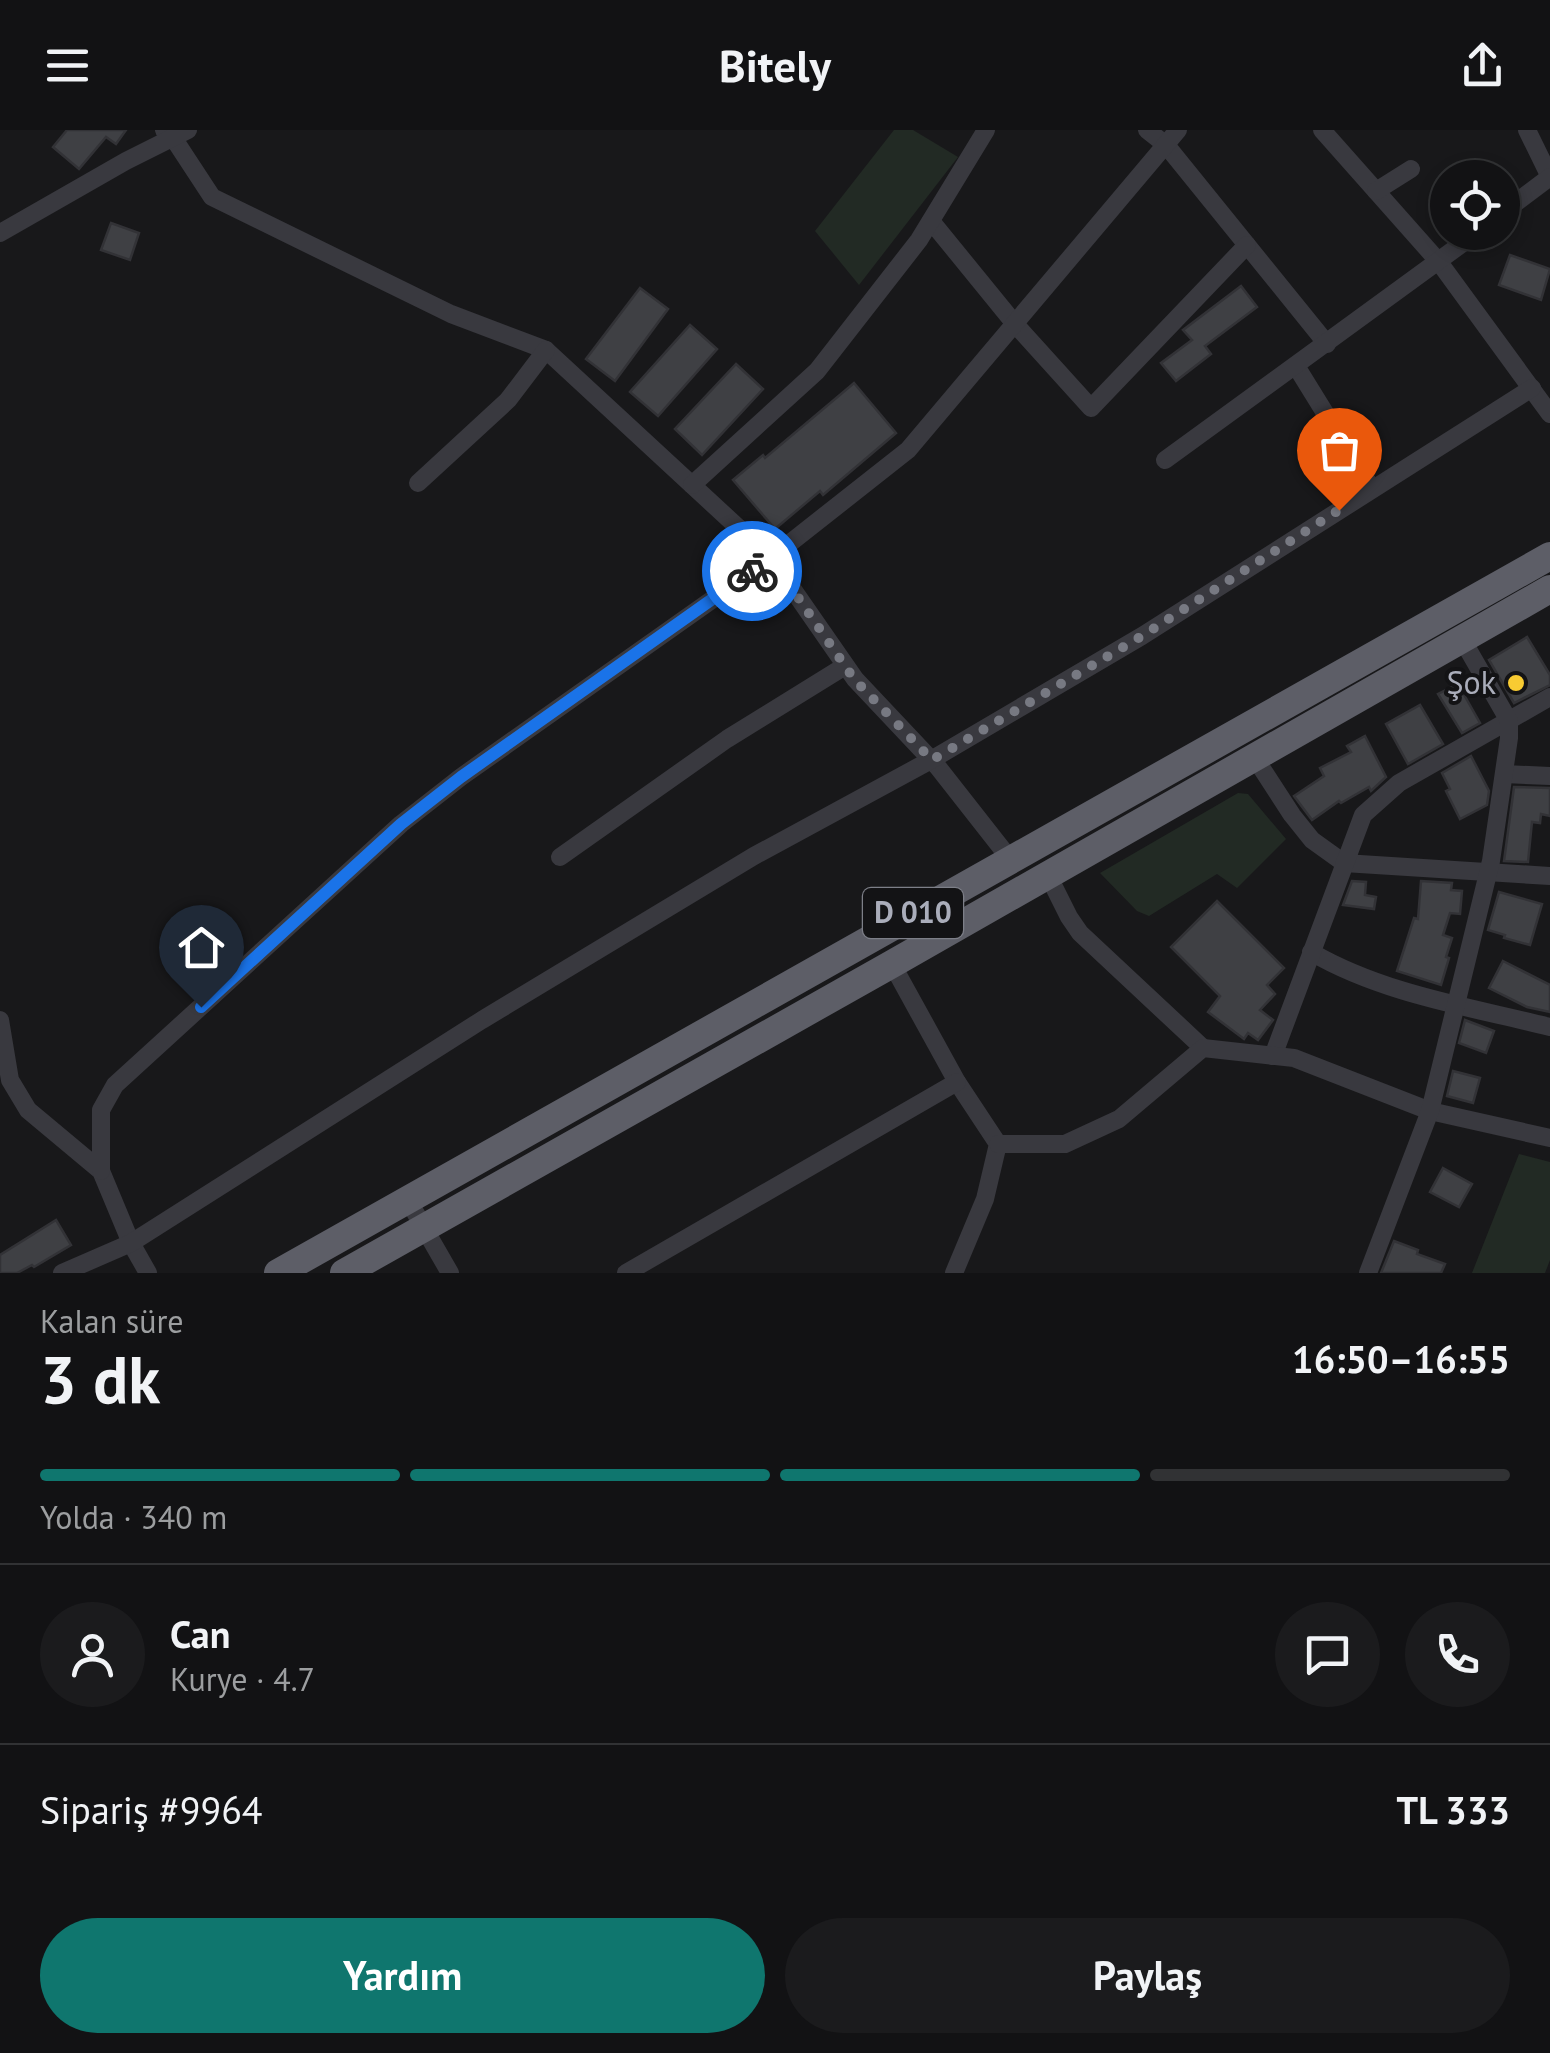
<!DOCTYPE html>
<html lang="tr">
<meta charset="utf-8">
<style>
body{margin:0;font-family:"PT Sans",sans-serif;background:#1b1b1d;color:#f1f3f6;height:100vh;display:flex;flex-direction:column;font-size:38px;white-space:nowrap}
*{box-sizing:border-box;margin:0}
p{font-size:32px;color:#9c9ea0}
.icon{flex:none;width:55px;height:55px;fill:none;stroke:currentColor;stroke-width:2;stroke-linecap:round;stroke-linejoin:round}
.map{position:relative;height:1143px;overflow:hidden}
.details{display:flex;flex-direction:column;background:#121214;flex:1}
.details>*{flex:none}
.fabs{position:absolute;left:1430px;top:30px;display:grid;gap:20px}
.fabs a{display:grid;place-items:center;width:90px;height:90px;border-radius:50%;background:#121214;box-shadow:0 5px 15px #0003,0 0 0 2px #313234;font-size:50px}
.pin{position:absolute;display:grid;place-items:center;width:85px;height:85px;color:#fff;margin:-102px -42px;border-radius:50% 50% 50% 0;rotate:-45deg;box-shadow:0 0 10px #0007}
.pin .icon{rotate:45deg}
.courier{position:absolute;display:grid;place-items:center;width:100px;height:100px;margin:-50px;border:8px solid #1a73e8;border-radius:50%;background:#fff;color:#222;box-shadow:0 2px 12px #0007}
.head em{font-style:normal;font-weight:700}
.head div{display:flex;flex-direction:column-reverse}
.head{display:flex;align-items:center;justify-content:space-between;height:170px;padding:0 40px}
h1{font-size:65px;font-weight:700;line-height:75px}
.bar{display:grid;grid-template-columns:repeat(4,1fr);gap:15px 10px;align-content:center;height:120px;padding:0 40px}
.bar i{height:12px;border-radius:8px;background:#313234}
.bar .selected{background:#0f766e}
.bar p{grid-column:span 4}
.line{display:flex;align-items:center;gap:25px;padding:0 40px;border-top:2px solid #313234}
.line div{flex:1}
.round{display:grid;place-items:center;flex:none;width:105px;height:105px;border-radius:52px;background:#1b1b1d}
.action{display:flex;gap:20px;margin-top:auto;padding:20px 40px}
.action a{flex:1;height:115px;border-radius:60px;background:#0f766e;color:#fff;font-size:40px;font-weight:700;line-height:115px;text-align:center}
.action a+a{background:#1b1b1d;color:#f1f3f6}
header{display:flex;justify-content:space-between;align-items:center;height:130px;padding:0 40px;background:#121214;font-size:45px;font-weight:700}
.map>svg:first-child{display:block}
</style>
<header><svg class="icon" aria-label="menu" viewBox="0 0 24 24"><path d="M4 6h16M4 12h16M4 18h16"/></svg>Bitely<svg class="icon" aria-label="share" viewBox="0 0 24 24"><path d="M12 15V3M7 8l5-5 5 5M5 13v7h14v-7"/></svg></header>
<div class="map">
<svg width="1550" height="1143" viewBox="0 0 1550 1143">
<rect width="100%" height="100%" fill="#18181a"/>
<!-- green -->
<g fill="#222a24">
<polygon points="894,0 913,0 958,27 859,155 815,101"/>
<polygon points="1238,663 1248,664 1286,709 1237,758 1217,744 1149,786 1137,781 1100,743"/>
<polygon points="1519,1024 1550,1032 1550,1130 1545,1143 1472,1143"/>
</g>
<!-- building -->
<g fill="#3f4044" stroke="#323236" stroke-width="2.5">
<polygon points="67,0 126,0 116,14 106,7 79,39 53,17"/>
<polygon points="111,93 139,103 130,130 101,120"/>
<polygon points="1510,125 1550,139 1541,170 1499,155"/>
<polygon points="1241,156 1257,177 1205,216 1211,224 1176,251 1161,233 1192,210 1183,200"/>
<polygon points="640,158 668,179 615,251 586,229"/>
<polygon points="690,195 717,219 658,286 630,262"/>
<polygon points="736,234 763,259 702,325 675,299"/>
<polygon points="854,253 896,303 823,365 820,361 775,399 733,350 763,325 765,328"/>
<polygon points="1527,507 1550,545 1550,555 1514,573 1489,530"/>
<polygon points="1458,554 1480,593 1462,603 1438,564"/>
<polygon points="1420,575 1443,614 1408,634 1386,594"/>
<polygon points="1365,606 1386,647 1371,661 1369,657 1341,673 1339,671 1312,690 1294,666 1324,646 1320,638 1351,622 1347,616"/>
<polygon points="1471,626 1489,661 1487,675 1460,689 1446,661 1450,659 1442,643"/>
<polygon points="1514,657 1550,658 1550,686 1541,684 1540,693 1532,692 1528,732 1504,731"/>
<polygon points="1352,751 1366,752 1365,765 1376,767 1374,779 1343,775"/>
<polygon points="1421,751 1452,753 1451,760 1462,761 1460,784 1450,783 1443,805 1452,808 1446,827 1449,828 1441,855 1397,841 1414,788 1418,789"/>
<polygon points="1499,762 1542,774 1530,815 1504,808 1505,805 1488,800"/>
<polygon points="1217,771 1284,838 1267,855 1275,864 1260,880 1273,890 1258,910 1248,903 1244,909 1208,882 1220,866 1171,817"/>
<polygon points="1503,831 1550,855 1550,882 1527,877 1489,858"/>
<polygon points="1465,890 1494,901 1486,923 1459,913"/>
<polygon points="1453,941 1480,948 1473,973 1447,966"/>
<polygon points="1443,1038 1472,1054 1459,1077 1430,1062"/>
<polygon points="56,1090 71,1115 34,1137 32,1135 17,1143 0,1143 0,1125"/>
<polygon points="1394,1111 1418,1120 1417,1124 1445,1134 1441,1143 1381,1143"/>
</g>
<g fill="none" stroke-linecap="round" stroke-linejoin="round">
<!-- minor -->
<g stroke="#39393f" stroke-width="18">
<polyline points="164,0 172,6 212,67 451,184 546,220 771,428 855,549 937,636 1010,729"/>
<polyline points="1147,0 1166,15 1327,214"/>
<polyline points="1322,0 1439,132 1550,284"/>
<polyline points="1527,0 1550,47"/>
<polyline points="1376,61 1411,39"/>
<polyline points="1502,83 1550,47"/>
<polyline points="931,91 1015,194 1091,278 1247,115"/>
<polyline points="0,103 126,31 188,0"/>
<polyline points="1296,236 1372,359"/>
<polyline points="1165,330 1478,102"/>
<polyline points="418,353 508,270 546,220"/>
<polyline points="692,355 817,241 919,110 986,0"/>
<polyline points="1255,628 1292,685 1312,710 1344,733 1550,746"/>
<polyline points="1504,644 1550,646"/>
<polyline points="560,727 727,609 845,536"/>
<polyline points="1048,745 1069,787 1080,803 1203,918"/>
<path d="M1311 822C1383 864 1470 877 1550 897"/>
<polyline points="892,834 957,952 998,1014 985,1069 954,1143"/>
<polyline points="0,890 10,950 28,980 101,1041 131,1113 148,1143"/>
<polyline points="1273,926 1363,685 1399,653 1550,567"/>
<polyline points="998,1014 1065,1014 1119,989 1203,918 1294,928 1430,981 1550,1008"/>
<polyline points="101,1041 101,980 115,955 401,694 461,647 771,428 908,320 1178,0"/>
<polyline points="408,1070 450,1143"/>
<polyline points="62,1143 131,1113 482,890 754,726 931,630 1142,506 1532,258"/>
<polyline points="626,1143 957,952"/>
<polyline points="1368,1143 1430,981 1491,731 1509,608 1509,591 1462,509"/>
</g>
<!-- trunk -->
<g stroke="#5d5e67" stroke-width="28">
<polyline points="278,1143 1550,426"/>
<polyline points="344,1143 892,834 1550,459"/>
</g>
</g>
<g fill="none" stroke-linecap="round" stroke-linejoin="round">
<!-- done -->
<polyline stroke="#777982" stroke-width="10" stroke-dasharray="0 18" points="752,441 771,428 854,549 932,630 1142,506 1339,380"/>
<!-- route -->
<polyline stroke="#1a73e8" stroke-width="12" points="201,877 401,694 461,647 752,441"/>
</g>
<!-- markers -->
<circle fill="#f8cb32" stroke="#131315" stroke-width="4" cx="1516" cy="553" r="10"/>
<g text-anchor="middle" stroke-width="8" stroke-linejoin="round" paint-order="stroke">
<!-- shield labels -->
<rect fill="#131315" stroke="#7d7f88" stroke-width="2.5" x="863" y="758" width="100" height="50" rx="8"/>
<g font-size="30" font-weight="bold" fill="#aaadba">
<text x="913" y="793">D 010</text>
</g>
<!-- poi labels -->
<g font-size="32" fill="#aaadba" stroke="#131315" text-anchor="end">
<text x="1496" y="564">Şok</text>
</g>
</g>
</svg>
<div class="fabs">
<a><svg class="icon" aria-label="locate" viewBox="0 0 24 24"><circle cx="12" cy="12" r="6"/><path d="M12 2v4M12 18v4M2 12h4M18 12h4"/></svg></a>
</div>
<div class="pin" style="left:1339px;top:380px;background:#ea580c"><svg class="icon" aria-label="bag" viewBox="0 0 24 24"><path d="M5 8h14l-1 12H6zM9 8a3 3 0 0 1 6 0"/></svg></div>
<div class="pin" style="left:201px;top:877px;background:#1f2937"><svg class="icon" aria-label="home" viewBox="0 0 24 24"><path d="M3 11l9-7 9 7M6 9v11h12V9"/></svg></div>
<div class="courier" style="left:752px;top:441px"><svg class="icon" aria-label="bike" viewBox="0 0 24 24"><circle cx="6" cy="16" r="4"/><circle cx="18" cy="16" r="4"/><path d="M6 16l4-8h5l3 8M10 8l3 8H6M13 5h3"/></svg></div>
</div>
<section class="details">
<div class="head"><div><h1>3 dk</h1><p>Kalan süre</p></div><em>16:50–16:55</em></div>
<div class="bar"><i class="selected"></i><i class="selected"></i><i class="selected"></i><i></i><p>Yolda · 340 m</p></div>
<div class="line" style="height:180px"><a class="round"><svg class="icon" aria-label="person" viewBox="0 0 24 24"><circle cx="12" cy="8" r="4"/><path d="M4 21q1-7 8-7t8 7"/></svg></a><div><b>Can</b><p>Kurye · 4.7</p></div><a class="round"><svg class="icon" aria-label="chat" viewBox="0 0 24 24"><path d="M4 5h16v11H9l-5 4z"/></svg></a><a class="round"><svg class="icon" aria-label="phone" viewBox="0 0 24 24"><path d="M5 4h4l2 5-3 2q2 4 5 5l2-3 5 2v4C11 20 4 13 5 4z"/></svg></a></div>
<div class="line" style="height:130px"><div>Sipariş #9964</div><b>TL 333</b></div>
<div class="action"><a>Yardım</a><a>Paylaş</a></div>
</section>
